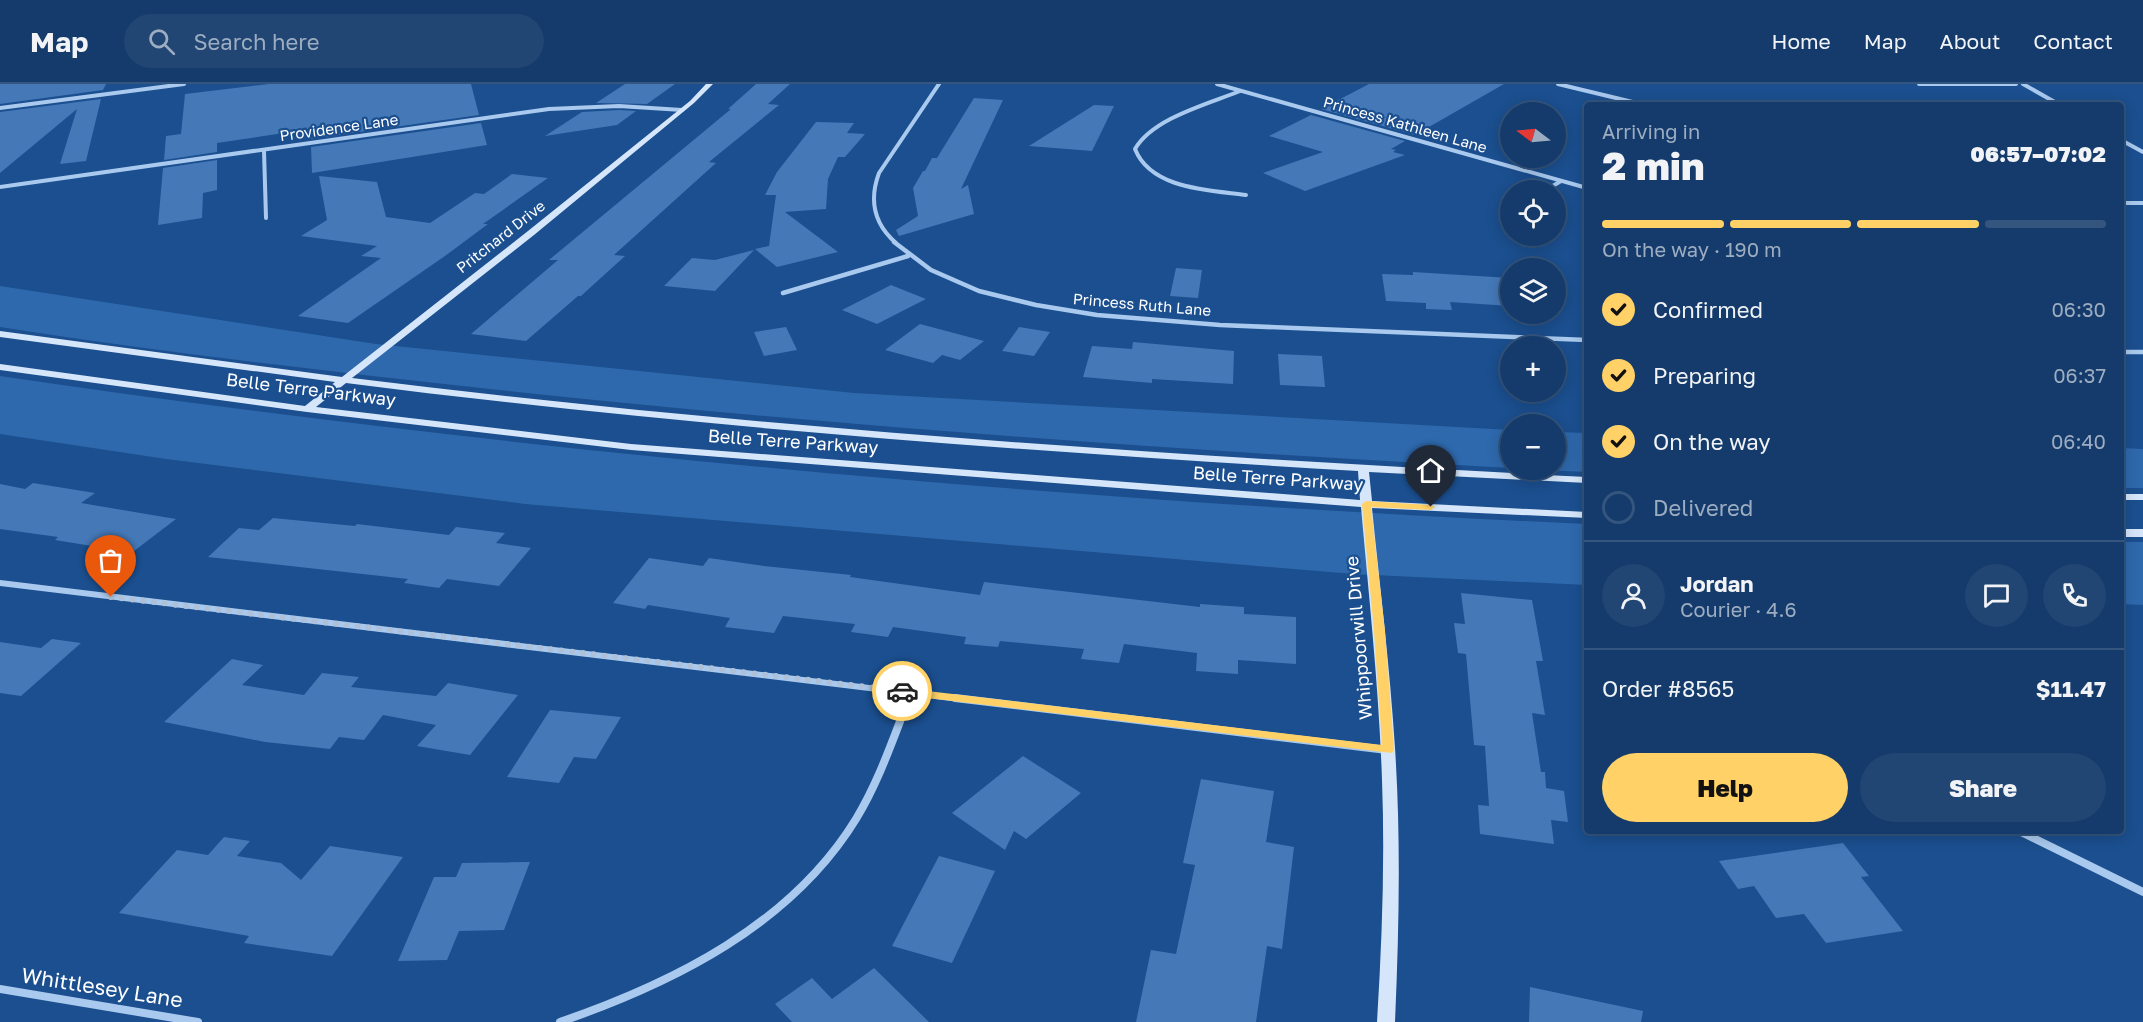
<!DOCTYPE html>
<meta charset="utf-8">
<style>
body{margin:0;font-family:"Golos Text",sans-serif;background:#214673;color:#f1f3f6;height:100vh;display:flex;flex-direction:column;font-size:22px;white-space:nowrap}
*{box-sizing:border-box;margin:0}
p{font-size:20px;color:#9dadc1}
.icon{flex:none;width:33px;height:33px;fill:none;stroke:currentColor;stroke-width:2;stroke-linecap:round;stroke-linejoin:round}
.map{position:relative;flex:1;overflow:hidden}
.panel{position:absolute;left:1584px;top:18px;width:540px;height:732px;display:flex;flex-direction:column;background:#143b6b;border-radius:6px;box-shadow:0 3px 15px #0003,0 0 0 2px #33557e}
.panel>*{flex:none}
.needle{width:39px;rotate:286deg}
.buttons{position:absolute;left:1500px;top:18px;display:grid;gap:12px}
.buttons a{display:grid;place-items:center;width:66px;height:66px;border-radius:50%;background:#143b6b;box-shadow:0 3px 15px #0003,0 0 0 2px #33557e;font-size:30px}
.pin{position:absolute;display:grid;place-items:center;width:51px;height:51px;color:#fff;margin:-62px -26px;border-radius:50% 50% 50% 0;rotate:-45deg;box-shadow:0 0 6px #0007}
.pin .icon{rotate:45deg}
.courier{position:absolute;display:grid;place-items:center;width:60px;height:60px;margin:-30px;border:4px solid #ffd166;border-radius:50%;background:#fff;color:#222;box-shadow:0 2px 8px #0007}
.head em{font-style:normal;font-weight:800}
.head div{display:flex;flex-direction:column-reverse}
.head{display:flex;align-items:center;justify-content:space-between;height:102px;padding:0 18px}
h1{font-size:39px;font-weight:800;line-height:45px}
.bar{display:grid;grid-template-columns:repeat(4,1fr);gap:9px 6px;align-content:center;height:72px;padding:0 18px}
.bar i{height:8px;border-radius:4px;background:#33557e}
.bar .active{background:#ffd166}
.bar p{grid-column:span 4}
.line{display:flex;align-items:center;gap:15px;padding:0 18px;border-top:2px solid #33557e}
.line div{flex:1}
.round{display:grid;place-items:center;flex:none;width:63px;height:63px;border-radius:32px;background:#214673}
ol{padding:0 18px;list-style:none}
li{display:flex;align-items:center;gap:18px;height:66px}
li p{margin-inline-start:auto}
li .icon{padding:6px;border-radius:50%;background:#ffd166;color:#111;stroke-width:4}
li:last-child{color:#9dadc1}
li i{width:33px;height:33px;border:3px solid #33557e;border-radius:50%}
.button{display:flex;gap:12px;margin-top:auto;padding:12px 18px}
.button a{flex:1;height:69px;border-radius:36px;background:#ffd166;color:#111;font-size:24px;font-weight:800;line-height:69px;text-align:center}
.button a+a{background:#214673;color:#f1f3f6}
header{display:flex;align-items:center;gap:36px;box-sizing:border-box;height:84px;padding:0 30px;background:#143b6b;border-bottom:2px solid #33557e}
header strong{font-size:28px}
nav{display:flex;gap:33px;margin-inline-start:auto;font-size:21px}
.search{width:420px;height:54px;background:#214673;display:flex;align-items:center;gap:15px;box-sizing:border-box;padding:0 21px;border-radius:33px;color:#9dadc1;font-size:22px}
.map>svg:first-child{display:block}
</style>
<header>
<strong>Map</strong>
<div class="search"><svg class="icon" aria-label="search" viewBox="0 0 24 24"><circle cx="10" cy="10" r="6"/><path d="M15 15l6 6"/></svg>Search here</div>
<nav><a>Home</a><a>Map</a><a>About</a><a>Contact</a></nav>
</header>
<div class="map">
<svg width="2143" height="938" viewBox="0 0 2143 938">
<rect width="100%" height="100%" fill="#1b4f8f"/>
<!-- green -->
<g fill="#2e69ad">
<path d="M0 202 376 260 854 309 1510 346V384C1173 366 836 342 499 306 333 288 166 269 0 243Z"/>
<path d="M0 292C526 369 1056 416 1587 440V501L1353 490 525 420 166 375 0 350Z"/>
<polygon points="1556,348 1587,349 1587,388 1542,386 1556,386"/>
<polygon points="2121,364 2143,365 2143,404 2121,404"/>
<polygon points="2121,458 2143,458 2143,521 2121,520"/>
</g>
<!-- building -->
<g fill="#4478b7">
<polygon points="0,0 106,0 103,6 0,20"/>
<polygon points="269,0 471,0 479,31 310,55 310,45 217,59 217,68 164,76 166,52 181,50 185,10"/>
<polygon points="625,0 675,0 647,20 596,19"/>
<polygon points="756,0 790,0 768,20 779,21 709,78 716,79 614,171 625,172 581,212 578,212 526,257 471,250 558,176 549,176 731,25 728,25"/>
<polygon points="1369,0 1504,0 1415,51 1321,25"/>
<polygon points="974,14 1003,16 961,105 968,101 974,130 899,152 896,146 918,132 913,104 923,87 925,87 932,74 937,74"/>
<polygon points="101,15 86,77 60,80 77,25 0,89 0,28"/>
<polygon points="1094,21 1114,22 1092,67 1029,62"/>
<polygon points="619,26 636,27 617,41 545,52 582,28"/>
<polygon points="1311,31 1405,57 1391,65 1396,66 1393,68 1405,71 1305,107 1263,89 1323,68 1269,52"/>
<polygon points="816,38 854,39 847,49 865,50 845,73 838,73 828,95 826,125 785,128 838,168 777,183 755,165 769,162 776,111 765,111 777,88"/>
<polygon points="481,39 487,61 312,89 311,63"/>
<polygon points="217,76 217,106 203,109 202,134 158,141 163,84"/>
<polygon points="512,90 548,94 483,140 488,140 445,172 348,239 298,232 381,174 361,172 377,162 301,152 327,136 319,92 377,98 386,133 430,139 475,109 484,110"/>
<polygon points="754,166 715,207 664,202 692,174 715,176"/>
<polygon points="1176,184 1202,186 1198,214 1170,212"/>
<polygon points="1413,188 1510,194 1510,222 1450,218 1452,226 1426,225 1426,219 1386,217 1382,190 1413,191"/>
<polygon points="891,201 926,215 877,240 842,226"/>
<polygon points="920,240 984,257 960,276 942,271 933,279 885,266"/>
<polygon points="786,243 797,266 764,272 754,248"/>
<polygon points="1019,243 1050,248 1034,272 1002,267"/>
<polygon points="1133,258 1234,267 1233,300 1152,295 1152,299 1083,293 1092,262 1132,265"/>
<polygon points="1278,270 1322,272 1325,303 1280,301"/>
<polygon points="33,399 95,409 81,419 176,435 134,467 106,462 104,464 55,456 58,453 0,445 0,400 25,405"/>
<polygon points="273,434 355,442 357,440 449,451 456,443 505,449 496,459 531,464 499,502 447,495 439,504 404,499 408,495 208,473 239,444 259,446"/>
<polygon points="649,474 703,482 709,474 764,482 851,491 850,493 980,511 984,498 1200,523 1200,520 1244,523 1244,530 1296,533 1296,580 1238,576 1238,590 1196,587 1197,569 1124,560 1119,579 1081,575 1084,565 1000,557 998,563 964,560 966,553 893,543 888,553 851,548 855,540 783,532 774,549 725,543 730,534 648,521 645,525 613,519"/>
<polygon points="1461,509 1532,516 1543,577 1536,577 1545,631 1532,629 1541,688 1545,688 1546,704 1564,707 1568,738 1551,736 1554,760 1480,750 1478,721 1489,722 1485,662 1474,661 1466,570 1458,569 1454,539 1465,540"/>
<polygon points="52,555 81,559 21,612 0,609 0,558 41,564"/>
<polygon points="232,575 263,581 242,601 304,611 322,589 359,593 351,603 436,612 448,599 518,611 470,671 417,662 436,641 383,631 364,656 339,653 330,665 265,658 164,638"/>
<polygon points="550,626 621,633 596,675 574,673 559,699 507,693"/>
<polygon points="1023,672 1081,709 1026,755 1014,747 1005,766 952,729"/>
<polygon points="1201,695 1274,707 1266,758 1294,763 1282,865 1267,862 1256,938 1136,938 1151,866 1176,870 1195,781 1183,779"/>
<polygon points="224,753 250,757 237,772 281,779 301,796 330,762 403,773 332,872 244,859 249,852 119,829 177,766 208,771"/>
<polygon points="1843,759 1869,792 1861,793 1903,847 1826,859 1804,830 1776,834 1754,802 1738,805 1719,777"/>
<polygon points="939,772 995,787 952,879 892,862"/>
<polygon points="530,778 504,846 459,847 447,876 398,877 434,793 456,793 462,779"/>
<polygon points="874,884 929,938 792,938 775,920 812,894 832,915"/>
<polygon points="1530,903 1643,927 1641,938 1529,938"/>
</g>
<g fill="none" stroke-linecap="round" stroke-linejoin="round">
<!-- street-far3 -->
<g stroke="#a9c9ee" stroke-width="4">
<polyline points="1217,0 1587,104"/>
<polyline points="1558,0 1645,21"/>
<polyline points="1919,0 2016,0"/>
<polyline points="2023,0 2060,21"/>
<path d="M1240 7C1208 20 1153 34 1135 65 1151 105 1208 106 1246 111"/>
<polyline points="0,24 184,0"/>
<polyline points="2121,56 2143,68"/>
<polyline points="264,67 266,134"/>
<polyline points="0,103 549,25 619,22 682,26"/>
<polyline points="1546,106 1561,97"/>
<polyline points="2121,119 2143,119"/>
<path d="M896 159C874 140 869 116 879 89L939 0"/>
</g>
<!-- street-far2 -->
<g stroke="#a9c9ee" stroke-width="4.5">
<polyline points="894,158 931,186 979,207 1036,221 1097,231 1220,241 1587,256"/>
<polyline points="783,209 908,172"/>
<polyline points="2121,268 2143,268"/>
</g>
<!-- street-far1 -->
<g stroke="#a9c9ee" stroke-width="6">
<polyline points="0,499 968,616"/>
<polyline points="908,616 911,609"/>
</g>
<!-- street -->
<g stroke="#a9c9ee" stroke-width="8">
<polyline points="955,614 1387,666"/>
<polyline points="2019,747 2143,808"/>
<polyline points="0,905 198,938"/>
<path d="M560 938C673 899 791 841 856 735 879 697 893 655 909 614"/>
</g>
<!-- secondary -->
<g fill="#d6e6fa" fill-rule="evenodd">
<path d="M706 0H713L694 19 534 151 352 294C762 345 1175 372 1587 393V399L1369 388 1372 417 1587 428V434L1372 424C1380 504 1390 584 1395 664 1401 756 1399 847 1395 938H1377C1382 857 1385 777 1382 696 1379 605 1369 514 1361 423L631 366 307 328 0 286V280L305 322 335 298 0 253V247L342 293 528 147 690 17ZM346 299C682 342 1020 367 1358 387L1360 416 631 360 316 323Z"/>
<rect x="2121" y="410" width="22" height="6"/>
<rect x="2121" y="445" width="22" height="8"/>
</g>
</g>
<!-- route -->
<polygon fill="#ffd166" points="1366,417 1431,421 1435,423 1431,426 1371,423 1385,547 1394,666 1392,669 902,611 897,607 902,604 1382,661 1374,547 1362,420"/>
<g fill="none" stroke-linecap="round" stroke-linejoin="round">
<!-- done -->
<polyline stroke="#afc1d8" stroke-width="6" stroke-dasharray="0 10.8" points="111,513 902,607"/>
</g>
<g text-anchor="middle" stroke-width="4.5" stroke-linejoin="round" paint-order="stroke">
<!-- far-street labels -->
<g font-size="15" fill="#fff" stroke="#1b4f8f">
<text transform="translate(1405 41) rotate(16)" y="5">Princess Kathleen Lane</text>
<text transform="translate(339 44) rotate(-8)" y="5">Providence Lane</text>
<text transform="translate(501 153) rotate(-38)" y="5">Pritchard Drive</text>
<text transform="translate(1142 221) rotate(5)" y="5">Princess Ruth Lane</text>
</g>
<!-- street labels -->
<g font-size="18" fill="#fff" stroke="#1b4f8f">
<text transform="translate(311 306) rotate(7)" y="6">Belle Terre Parkway</text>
<text transform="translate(793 358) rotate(4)" y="6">Belle Terre Parkway</text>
<text transform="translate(1278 395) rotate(4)" y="6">Belle Terre Parkway</text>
<text transform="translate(1359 554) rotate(-95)" y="6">Whippoorwill Drive</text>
</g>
<!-- near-street labels -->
<g font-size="21" fill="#fff" stroke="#1b4f8f">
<text transform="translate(102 904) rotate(9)" y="7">Whittlesey Lane</text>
</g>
</g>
</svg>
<div class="buttons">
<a><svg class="needle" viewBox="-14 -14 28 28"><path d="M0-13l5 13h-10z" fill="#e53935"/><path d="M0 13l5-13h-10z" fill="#9dadc1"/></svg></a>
<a><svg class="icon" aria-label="locate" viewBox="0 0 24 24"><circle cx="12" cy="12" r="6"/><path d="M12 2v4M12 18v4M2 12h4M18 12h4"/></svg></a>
<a><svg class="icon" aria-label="layers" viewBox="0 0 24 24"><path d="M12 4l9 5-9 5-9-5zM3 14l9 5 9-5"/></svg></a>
<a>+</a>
<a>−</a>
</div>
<div class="pin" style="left:111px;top:513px;background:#ea580c"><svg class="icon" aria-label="bag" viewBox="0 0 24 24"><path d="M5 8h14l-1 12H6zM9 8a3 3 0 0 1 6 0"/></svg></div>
<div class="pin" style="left:1431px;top:423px;background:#1f2937"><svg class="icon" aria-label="home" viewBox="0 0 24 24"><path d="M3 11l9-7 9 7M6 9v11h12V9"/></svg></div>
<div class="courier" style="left:902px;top:607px"><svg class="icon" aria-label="car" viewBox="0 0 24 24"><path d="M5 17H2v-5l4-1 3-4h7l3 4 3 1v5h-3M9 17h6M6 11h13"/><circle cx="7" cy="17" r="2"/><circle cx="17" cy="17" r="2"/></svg></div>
<section class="panel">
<div class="head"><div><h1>2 min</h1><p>Arriving in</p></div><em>06:57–07:02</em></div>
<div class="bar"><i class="active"></i><i class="active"></i><i class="active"></i><i></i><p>On the way · 190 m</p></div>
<ol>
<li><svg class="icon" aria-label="check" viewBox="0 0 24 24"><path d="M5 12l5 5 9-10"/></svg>Confirmed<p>06:30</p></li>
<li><svg class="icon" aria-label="check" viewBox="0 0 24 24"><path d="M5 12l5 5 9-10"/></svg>Preparing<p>06:37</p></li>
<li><svg class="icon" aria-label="check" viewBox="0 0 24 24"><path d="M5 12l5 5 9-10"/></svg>On the way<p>06:40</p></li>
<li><i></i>Delivered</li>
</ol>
<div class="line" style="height:108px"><a class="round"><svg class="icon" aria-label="person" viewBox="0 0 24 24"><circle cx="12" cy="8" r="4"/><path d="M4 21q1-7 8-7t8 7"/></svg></a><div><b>Jordan</b><p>Courier · 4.6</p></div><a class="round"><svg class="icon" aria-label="chat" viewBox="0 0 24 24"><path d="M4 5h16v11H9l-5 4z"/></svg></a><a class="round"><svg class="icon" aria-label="phone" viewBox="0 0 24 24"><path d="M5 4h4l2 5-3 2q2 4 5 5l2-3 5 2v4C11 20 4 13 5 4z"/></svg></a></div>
<div class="line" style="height:78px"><div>Order #8565</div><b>$11.47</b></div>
<div class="button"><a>Help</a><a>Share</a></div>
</section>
</div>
